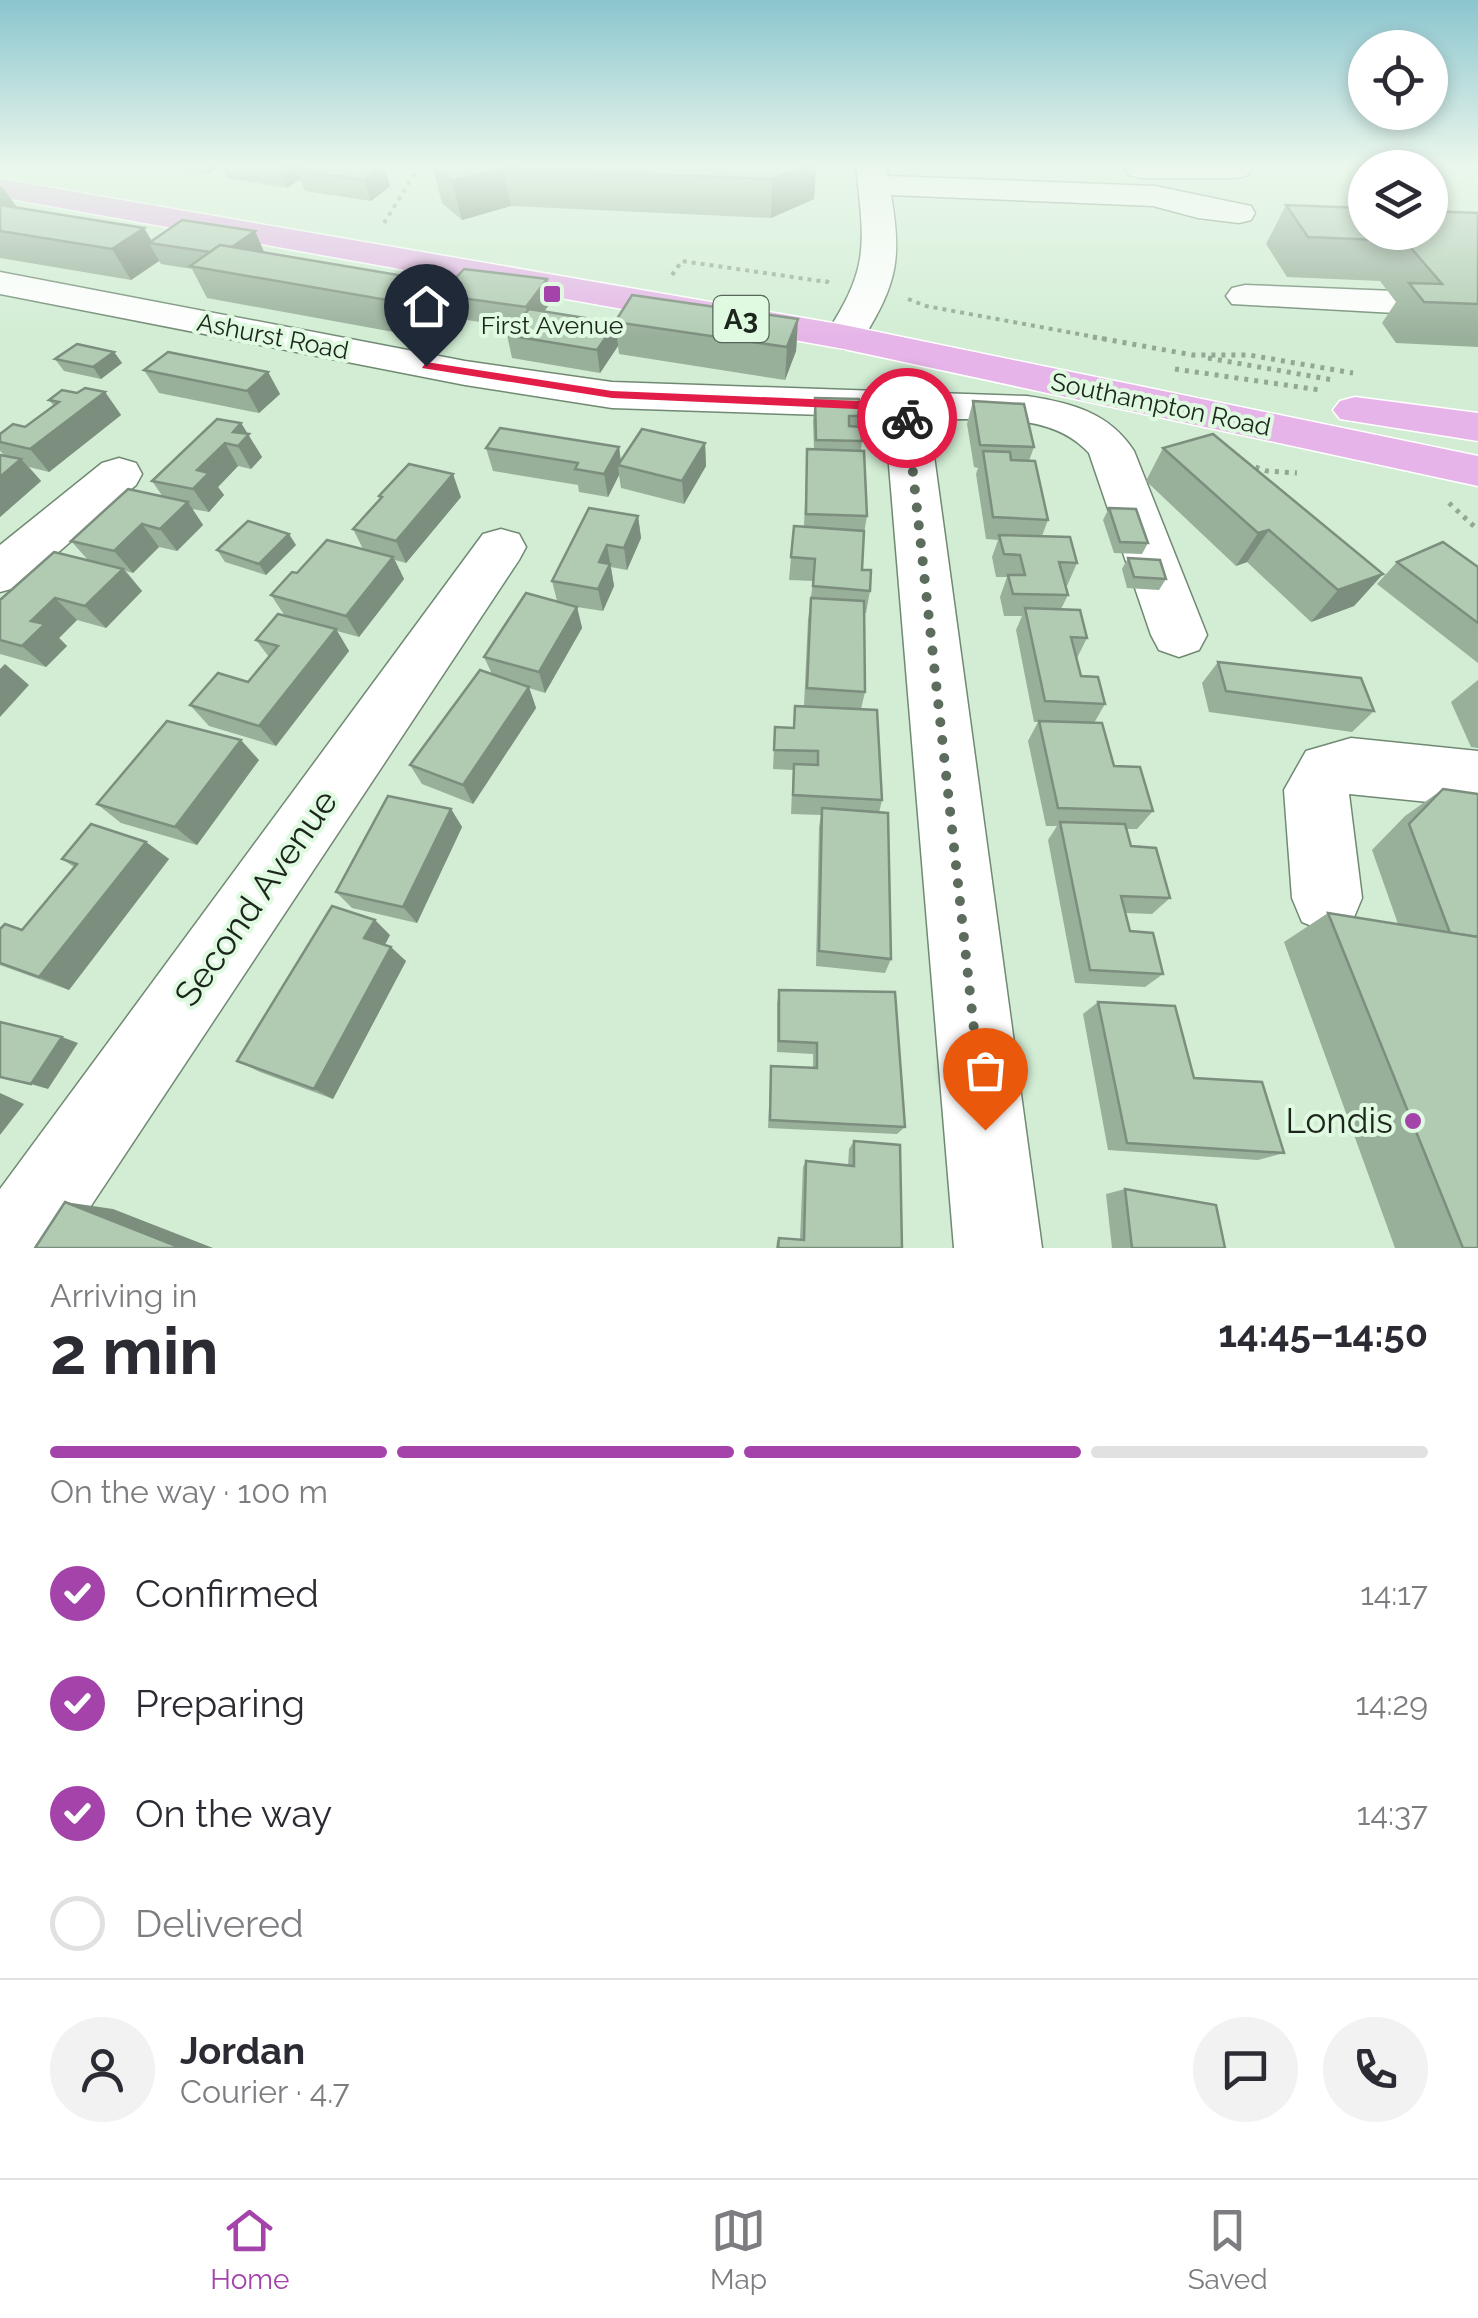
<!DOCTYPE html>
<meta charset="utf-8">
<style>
body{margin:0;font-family:Raleway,sans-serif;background:#f2f2f3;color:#2b2b33;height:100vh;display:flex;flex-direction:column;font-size:38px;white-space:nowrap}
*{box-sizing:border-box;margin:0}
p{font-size:32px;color:#7c7c81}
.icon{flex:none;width:55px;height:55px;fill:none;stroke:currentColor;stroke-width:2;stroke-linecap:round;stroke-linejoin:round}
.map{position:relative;height:1248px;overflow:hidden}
.panel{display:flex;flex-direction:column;background:#fff;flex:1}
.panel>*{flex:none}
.fabs{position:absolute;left:1348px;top:30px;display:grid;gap:20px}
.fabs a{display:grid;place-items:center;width:100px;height:100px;border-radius:50%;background:#fff;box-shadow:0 5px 15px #0003;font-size:50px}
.pin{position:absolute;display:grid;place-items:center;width:85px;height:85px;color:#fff;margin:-102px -42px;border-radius:50% 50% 50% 0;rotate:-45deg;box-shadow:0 0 10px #0007}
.pin .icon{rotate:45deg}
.courier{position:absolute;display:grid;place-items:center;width:100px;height:100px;margin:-50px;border:8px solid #e11d48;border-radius:50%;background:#fff;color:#222;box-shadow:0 2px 12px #0007}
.headline em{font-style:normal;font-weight:700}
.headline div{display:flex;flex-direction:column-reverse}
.headline{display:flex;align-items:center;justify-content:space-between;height:170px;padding:0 50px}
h1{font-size:65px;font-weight:700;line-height:75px}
.bar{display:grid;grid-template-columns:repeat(4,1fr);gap:15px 10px;align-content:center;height:120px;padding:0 50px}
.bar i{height:12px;border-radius:8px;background:#e1e1e2}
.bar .current{background:#a443aa}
.bar p{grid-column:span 4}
.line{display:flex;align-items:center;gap:25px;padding:0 50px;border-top:2px solid #e1e1e2}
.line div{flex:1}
.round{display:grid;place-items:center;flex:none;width:105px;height:105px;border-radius:52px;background:#f2f2f3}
ol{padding:0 50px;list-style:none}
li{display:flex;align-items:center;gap:30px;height:110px}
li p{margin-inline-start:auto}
li .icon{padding:10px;border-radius:50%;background:#a443aa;color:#fff;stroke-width:4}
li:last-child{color:#7c7c81}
li i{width:55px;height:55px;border:5px solid #e1e1e2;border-radius:50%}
.menu{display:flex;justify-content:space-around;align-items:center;height:140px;border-top:2px solid #e1e1e2;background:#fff;font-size:28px;color:#7c7c81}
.menu a{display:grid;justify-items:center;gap:5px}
.menu .current{color:#a443aa}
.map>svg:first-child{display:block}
</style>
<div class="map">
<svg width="1478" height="1248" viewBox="0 0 1478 1248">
<rect width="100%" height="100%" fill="#d2edd4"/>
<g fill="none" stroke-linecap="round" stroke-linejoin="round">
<!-- minor casing -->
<g stroke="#708973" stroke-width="3">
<g id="minor">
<path d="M856 165H886L888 176 1155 186 1251 206 1255 213 1251 220 1239 223 1198 218 1153 206 891 195C902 258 897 283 864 337L858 345 844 349 830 345 824 337C871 266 864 245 856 165Z"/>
<polygon points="1128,165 1251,165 1252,169 1248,175 1237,178 1140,178 1129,175 1125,169"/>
<path d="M0 272 465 361 612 382 1027 396C1071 403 1109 412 1134 451L1207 635 1199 650 1179 657 1159 650 1151 635 1089 453C1050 410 982 421 929 419L1042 1248H954L885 417 612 408 465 385 0 294Z"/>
<polygon points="1245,285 1395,291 1408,294 1414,302 1408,310 1395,313 1232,304 1226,296 1232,288"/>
<polygon points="119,458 136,463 142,474 136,485 18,587 0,592 0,545 102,463"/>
<polygon points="501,529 519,534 526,547 519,560 63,1248 0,1248 0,1189 483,534"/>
<polygon points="1351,738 1478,751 1478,807 1349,794 1362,898 1352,922 1327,932 1302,922 1292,898 1284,790 1306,751"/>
</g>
</g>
<!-- major casing -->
<g stroke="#fff" stroke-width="3">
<g id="major">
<polygon points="0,179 844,325 1478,456 1478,486 844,349 0,197"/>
<polygon points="1355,397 1478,413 1478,441 1340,419 1333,410 1340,401"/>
</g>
</g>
<!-- path-far1 -->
<g stroke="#92a794" stroke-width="4" stroke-dasharray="4 5" stroke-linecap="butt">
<polyline points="384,223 420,165"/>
<polyline points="672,275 682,261 827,282 829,278"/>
<polyline points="908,299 926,306 1106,339"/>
</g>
<!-- path -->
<g stroke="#92a794" stroke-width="5" stroke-dasharray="4 6" stroke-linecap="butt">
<polyline points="1093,337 1193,355 1249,355 1353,373"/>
<polyline points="1208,358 1333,380"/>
<polyline points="1175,369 1320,390"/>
<polyline points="1246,464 1267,471 1297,473"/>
<polyline points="1449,503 1478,530"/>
</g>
<!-- minor -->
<use href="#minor" fill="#fff" fill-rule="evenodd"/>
<!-- major -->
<use href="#major" fill="#e6b4e8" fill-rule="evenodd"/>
</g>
<!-- wall -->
<g fill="#98af9a">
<polygon points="154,165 375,165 384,166 390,186 371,201 305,191 300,179 287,188 227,178 222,166 209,174"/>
<polygon points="432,165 816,165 814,199 771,218 511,206 462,220 442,203"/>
<polygon points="0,185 16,206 14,208 144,228 151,241 255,231 264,252 444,313 421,337 207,298 192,269 161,264 159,261 131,280 0,258"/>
<polygon points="1286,205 1478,213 1478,347 1396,343 1382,323 1396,302 1380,281 1287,277 1266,244"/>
<polygon points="440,295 552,301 544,311 615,323 798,319 796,351 785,380 619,354 618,346 600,373 512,358 507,335 514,327 447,317"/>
<polygon points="114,352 122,363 101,379 64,371 55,359"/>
<polygon points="144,370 268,372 280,394 259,413 159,393"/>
<polygon points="105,392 121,415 49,472 29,467 41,481 0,517 0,455 5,456 0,451 0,442 25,427 54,406 49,400 77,393"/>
<polygon points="815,398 860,416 859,427 862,441 861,451 867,516 863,539 862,570 870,591 866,613 864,613 865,692 861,709 882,800 879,813 891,959 885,973 816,966 819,827 821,815 791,814 793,770 773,769 775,727 793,728 795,706 804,706 808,620 813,581 789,580 791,557 804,526 807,449 814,449 813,421"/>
<polygon points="973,401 1034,447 1029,461 1048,520 1042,536 1077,563 1067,586 1065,585 1068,595 1061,609 1087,638 1077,658 1081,676 1105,704 1094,723 1114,766 1153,811 1137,829 1126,829 1131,846 1170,898 1152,914 1126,913 1130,931 1163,974 1145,987 1075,983 1048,840 1057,826 1046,826 1028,741 1038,722 1034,722 1016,630 1022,616 1004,616 1000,597 1007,577 996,577 992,557 998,540 986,539 976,474 978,468 974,467 967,424"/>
<polygon points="241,423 262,457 251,469 238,466 218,487 224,495 209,512 192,509 203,525 177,551 159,547 133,573 126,571 142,591 106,628 77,620 59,638 67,646 46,667 0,654 0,600 88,560 71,541 163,497 152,481"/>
<polygon points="705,443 706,466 684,504 621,488 619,475 608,497 579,492 578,485 493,471 486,448 619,447 621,461"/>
<polygon points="1163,448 1383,574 1354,606 1311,622 1247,562 1236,566 1146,481"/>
<polygon points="379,496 461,497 406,563 395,560 404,579 359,637 337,631 349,651 276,746 209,726 190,705 248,682 269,657 256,640 285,616 271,595 297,573 363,549 353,529 380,499"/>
<polygon points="1109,508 1148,543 1142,554 1114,553 1103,520"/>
<polygon points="638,516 641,538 627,570 611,567 614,586 603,611 577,607 582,628 545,693 529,688 536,708 473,804 422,784 410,765 492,674 484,657 557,601 552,581"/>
<polygon points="296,545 266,575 225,562 217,550"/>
<polygon points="1128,558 1166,579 1159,590 1127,588 1122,569"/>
<polygon points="1397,562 1478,567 1478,663 1377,584"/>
<polygon points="1218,662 1374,711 1352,732 1209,712 1202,683"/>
<polygon points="1478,680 1478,748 1471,747 1451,702"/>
<polygon points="259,760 197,845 121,823 97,804"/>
<polygon points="1443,789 1478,1248 1395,1248 1284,942 1328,913 1398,924 1372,850 1405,816"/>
<polygon points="451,809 462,827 417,923 352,908 336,892"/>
<polygon points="146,842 169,859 69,990 0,965 0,929 22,930 74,867 62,859"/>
<polygon points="390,935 385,945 406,961 333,1099 260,1072 237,1061"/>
<polygon points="779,990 905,1127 897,1134 768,1128 771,1066 813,1068 813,1054 777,1052 777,1004"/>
<polygon points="1098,1002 1194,1078 1284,1153 1258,1160 1108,1150 1083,1014"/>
<polygon points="854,1141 902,1248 776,1248 777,1241 779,1238 800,1240 803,1167 806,1161 848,1166 849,1149"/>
<polygon points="1125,1189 1225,1248 1112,1248 1106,1194"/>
</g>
<!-- shaded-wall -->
<g fill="#7c8e7d">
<polygon points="205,165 221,165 222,166 209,174"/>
<polygon points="283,165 304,165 297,170 300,179 287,188 279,167"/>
<polygon points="808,165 816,165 814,199 771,218 772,179"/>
<polygon points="384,166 390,186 371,201 364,180"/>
<polygon points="503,168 511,206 462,220 452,181"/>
<polygon points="2,186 16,206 0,215 0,187"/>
<polygon points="144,228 153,243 149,243 159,261 131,280 112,249"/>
<polygon points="255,231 264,252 223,254"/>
<polygon points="547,279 552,301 531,329 526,307"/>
<polygon points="434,281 444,313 421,337 410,304"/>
<polygon points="798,319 796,351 785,380 787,347"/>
<polygon points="615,324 618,346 600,373 597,350"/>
<polygon points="114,352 122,363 101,379 93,367"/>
<polygon points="268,372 280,394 259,413 247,391"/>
<polygon points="105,392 121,415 49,472 30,449"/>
<polygon points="241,423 262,457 251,469 238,446 233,432"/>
<polygon points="225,443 238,466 218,487 224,495 209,512 193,489 197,470"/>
<polygon points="705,443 706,466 684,504 682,481"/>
<polygon points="619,447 621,466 618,465 619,475 608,497 604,474"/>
<polygon points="21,459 41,481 0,517 0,477"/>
<polygon points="453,474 461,497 406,563 396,541"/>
<polygon points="188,502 203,525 177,551 160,529"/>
<polygon points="638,516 641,538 627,570 624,548"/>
<polygon points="142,524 159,547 133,573 114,551"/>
<polygon points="1269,530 1247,562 1236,566 1258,533"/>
<polygon points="289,534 296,545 266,575 259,564"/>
<polygon points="607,545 614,586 603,611 598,589 599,562"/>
<polygon points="393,557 404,579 359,637 346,616"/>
<polygon points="123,569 142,591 106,628 85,606"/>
<polygon points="1383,574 1354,606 1311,622 1338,590"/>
<polygon points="55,598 77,620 59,638 67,646 46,667 22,646 31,621"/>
<polygon points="577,607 582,628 545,693 539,672"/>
<polygon points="336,629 349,651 276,746 259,726"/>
<polygon points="5,664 29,685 0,717 0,669"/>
<polygon points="529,687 536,708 473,804 463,785"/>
<polygon points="241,740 259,760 197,845 175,827"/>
<polygon points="451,809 462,827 417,923 403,907"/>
<polygon points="146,842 169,859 69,990 39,977"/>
<polygon points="375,920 390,935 380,953 364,938"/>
<polygon points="391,947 406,961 333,1099 314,1089"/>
<polygon points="62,1037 78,1043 48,1089 31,1084"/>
<polygon points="0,1093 24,1104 0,1135"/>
<polygon points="65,1202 113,1209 213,1248 181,1248"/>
</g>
<!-- building -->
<g fill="#b1cbb3" stroke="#7c8e7d" stroke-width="2.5">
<polygon points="305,165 375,165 384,166 364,180 297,170"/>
<polygon points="432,165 808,165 772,179 503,168 452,181"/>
<polygon points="0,205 144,228 112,249 0,231"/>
<polygon points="1286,205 1365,208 1365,232 1430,232 1430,211 1478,213 1478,304 1424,302 1409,283 1442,284 1405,241 1308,237"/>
<polygon points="182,220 255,231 232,247 220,245 210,252 149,243"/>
<polygon points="220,245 434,281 410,304 190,266"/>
<polygon points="464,269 547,279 526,307 440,295"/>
<polygon points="632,295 798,319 787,347 615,322"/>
<polygon points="529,309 616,323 597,350 507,335"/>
<polygon points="77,344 114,352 93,367 55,359"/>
<polygon points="168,352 268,372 247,391 144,370"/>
<polygon points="85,388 105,392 30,449 0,442 0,434 13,424 25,427 59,402 49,400 62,390 77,393"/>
<polygon points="815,398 859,399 860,416 849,416 849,426 861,427 862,441 816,440"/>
<polygon points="973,401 1024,404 1034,447 980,445"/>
<polygon points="217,419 241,423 233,432 249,434 238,446 225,443 197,470 209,473 193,489 152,481"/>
<polygon points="500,428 619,447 604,474 575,469 578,463 486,448"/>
<polygon points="642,429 705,443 682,481 618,465"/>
<polygon points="1213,434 1383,574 1338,590 1269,530 1258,533 1163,448"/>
<polygon points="807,449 864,451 867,516 806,514"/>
<polygon points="983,451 1010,452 1011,460 1035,461 1048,520 993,517"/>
<polygon points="0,455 21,459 0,477"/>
<polygon points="409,464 453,474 396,541 353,529 382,497 379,496"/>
<polygon points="128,489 188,502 160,529 142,524 114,551 71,541"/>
<polygon points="589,508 638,516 624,548 607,545 599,562 610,564 598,589 552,581"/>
<polygon points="1109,508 1136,509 1148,543 1120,542"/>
<polygon points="248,521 289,534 259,564 217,550"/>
<polygon points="794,526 864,531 862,570 871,570 870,591 813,586 815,559 791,557"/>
<polygon points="999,535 1070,537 1077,563 1059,562 1068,595 1013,594 1008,575 1025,575 1020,555 1004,554"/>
<polygon points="327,540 393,557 346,616 271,595 292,572 297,573"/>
<polygon points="1443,542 1478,567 1478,623 1397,562"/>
<polygon points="54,552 123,569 85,606 55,598 31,621 45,624 22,646 0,640 0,600"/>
<polygon points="1128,558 1160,560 1166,579 1134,577"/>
<polygon points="526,593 577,607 539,672 484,657"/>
<polygon points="811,598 864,601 865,692 807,688"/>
<polygon points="1025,608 1080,610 1087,638 1071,637 1081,676 1098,677 1105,704 1045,701"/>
<polygon points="278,614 336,629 259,726 190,705 218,673 248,682 278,646 256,640"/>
<polygon points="1218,662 1361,678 1374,711 1226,691"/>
<polygon points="480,670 529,687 463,785 410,765"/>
<polygon points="795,706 877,710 882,800 793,795 794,764 818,765 818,751 774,750 775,727 794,728"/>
<polygon points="167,721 241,740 175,827 97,804"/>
<polygon points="1039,721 1102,723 1114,766 1140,767 1153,811 1058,808"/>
<polygon points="1443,789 1478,794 1478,937 1450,933 1409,824"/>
<polygon points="388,796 451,809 403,907 336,892"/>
<polygon points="822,808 888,813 891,959 819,951"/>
<polygon points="1060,822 1125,824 1131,846 1156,848 1170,898 1121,896 1130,931 1153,933 1163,974 1090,970"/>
<polygon points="91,824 146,842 39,977 0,963 0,929 5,924 22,930 77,864 62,859"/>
<polygon points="332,906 375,920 364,938 391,947 314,1089 237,1061"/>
<polygon points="1328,913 1478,937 1478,1248 1463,1248"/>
<polygon points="779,990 895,992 905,1127 770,1120 771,1066 817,1068 817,1043 779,1041"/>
<polygon points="1098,1002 1175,1006 1194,1078 1262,1082 1284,1153 1127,1143"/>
<polygon points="0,1022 62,1037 31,1084 0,1077"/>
<polygon points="854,1141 900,1145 902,1248 778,1248 779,1238 804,1240 806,1161 854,1166"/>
<polygon points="1125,1189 1216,1205 1225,1248 1132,1248"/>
<polygon points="65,1202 181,1248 35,1248"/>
</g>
<!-- sky -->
<linearGradient id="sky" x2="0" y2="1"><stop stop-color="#8bc5ce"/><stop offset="0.49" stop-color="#ebf7ec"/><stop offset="1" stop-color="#ebf7ec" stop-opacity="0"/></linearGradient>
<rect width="1478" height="339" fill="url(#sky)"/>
<!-- route -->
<polygon fill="#e11d48" points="426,362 612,391 906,403 912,407 913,418 902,421 900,411 612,398 422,368"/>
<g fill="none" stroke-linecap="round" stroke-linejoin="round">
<!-- done -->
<polyline stroke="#5c6c5d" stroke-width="10" stroke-dasharray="0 18" points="907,418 985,1130"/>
</g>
<!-- markers -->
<g fill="#a443aa" stroke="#dffae1" stroke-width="4">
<rect x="542" y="284" width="20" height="20" rx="5"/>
<circle cx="1413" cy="1121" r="10"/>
</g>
<g text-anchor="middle" stroke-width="8" stroke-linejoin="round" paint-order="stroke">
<!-- far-poi labels -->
<g font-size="25" fill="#1c261d" stroke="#dffae1">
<text x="552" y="334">First Avenue</text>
</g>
<!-- far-street labels -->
<g font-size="25" fill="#1c261d" stroke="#dffae1">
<text transform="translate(273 336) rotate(11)" y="9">Ashurst Road</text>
<text transform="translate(1161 404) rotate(12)" y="9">Southampton Road</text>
</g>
<!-- shield labels -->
<rect fill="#dffae1" stroke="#566658" stroke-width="2.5" x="713.5" y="296" width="55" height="46" rx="8"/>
<g font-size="28" font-weight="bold" fill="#1c261d">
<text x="741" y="329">A3</text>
</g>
<!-- near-street labels -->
<g font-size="35" fill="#1c261d" stroke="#dffae1">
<text transform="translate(256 898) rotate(-55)" y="12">Second Avenue</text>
</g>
<!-- near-poi labels -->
<g font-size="35" fill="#1c261d" stroke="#dffae1" text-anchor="end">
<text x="1393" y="1133">Londis</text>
</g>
</g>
</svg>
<div class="fabs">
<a><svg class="icon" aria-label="locate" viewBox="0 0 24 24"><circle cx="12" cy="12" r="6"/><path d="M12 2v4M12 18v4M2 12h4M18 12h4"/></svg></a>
<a><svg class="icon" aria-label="layers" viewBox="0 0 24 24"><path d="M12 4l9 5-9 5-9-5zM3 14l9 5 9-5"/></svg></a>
</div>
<div class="pin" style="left:985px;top:1130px;background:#ea580c"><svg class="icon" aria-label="bag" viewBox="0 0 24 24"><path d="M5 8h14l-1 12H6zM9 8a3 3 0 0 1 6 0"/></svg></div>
<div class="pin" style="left:426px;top:366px;background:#1f2937"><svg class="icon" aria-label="home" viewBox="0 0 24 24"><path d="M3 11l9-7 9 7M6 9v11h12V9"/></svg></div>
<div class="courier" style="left:907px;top:418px"><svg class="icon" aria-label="bike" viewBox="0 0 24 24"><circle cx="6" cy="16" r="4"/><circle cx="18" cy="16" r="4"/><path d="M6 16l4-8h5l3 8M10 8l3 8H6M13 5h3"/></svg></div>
</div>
<section class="panel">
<div class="headline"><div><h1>2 min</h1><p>Arriving in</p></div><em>14:45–14:50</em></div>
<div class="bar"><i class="current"></i><i class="current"></i><i class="current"></i><i></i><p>On the way · 100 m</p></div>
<ol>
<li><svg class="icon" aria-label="check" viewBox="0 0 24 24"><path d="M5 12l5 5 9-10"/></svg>Confirmed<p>14:17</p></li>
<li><svg class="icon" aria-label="check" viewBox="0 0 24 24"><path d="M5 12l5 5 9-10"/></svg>Preparing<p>14:29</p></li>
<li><svg class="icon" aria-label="check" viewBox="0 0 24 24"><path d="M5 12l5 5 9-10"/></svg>On the way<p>14:37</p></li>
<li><i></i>Delivered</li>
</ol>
<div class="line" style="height:180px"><a class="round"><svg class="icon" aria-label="person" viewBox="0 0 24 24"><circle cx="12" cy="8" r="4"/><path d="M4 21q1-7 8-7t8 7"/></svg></a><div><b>Jordan</b><p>Courier · 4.7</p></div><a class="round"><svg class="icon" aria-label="chat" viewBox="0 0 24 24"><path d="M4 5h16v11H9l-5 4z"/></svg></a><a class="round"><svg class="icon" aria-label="phone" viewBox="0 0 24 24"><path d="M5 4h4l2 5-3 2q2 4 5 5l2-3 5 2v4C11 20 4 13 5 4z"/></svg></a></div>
</section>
<nav class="menu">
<a class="current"><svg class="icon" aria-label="home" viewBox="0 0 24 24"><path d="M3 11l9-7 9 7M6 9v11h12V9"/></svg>Home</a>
<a><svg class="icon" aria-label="map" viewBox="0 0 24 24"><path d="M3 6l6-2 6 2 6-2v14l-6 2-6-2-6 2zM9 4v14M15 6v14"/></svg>Map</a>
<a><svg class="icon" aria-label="saved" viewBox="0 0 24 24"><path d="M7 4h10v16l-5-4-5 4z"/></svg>Saved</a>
</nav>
